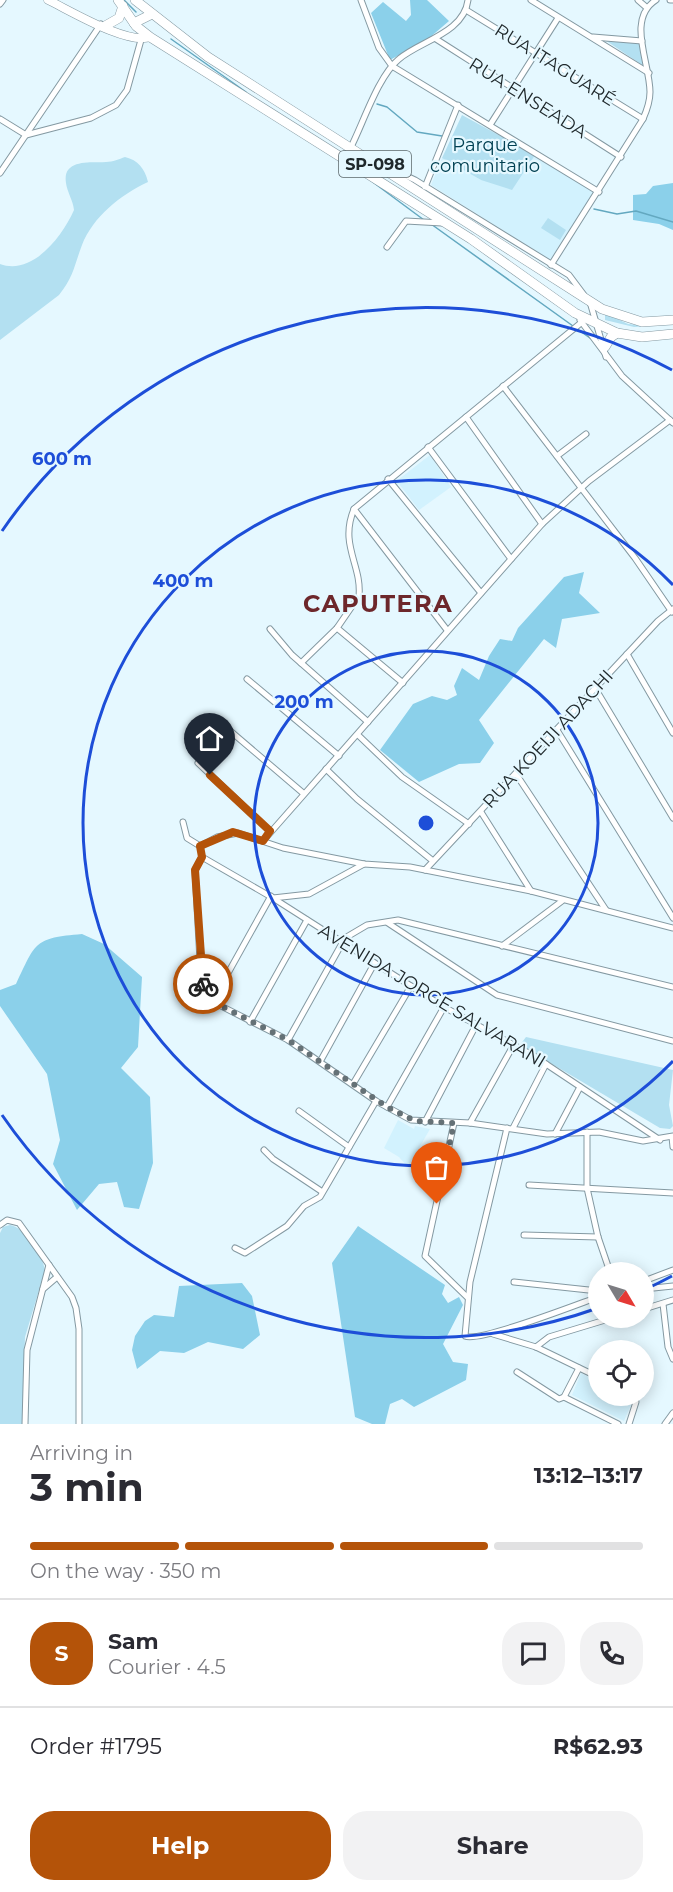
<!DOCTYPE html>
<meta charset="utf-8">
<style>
body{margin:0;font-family:Montserrat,sans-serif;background:#f2f2f3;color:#2b2b33;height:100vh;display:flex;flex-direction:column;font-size:22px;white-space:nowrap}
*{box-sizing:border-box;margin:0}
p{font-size:20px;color:#7c7c81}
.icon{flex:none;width:33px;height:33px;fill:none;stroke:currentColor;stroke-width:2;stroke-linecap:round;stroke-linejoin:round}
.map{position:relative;height:1424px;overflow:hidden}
.sheet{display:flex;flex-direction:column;background:#fff;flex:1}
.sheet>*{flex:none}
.needle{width:39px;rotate:128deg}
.buttons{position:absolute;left:588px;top:1262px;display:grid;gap:12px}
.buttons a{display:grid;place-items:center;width:66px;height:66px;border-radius:50%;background:#fff;box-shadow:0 3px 15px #0003;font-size:30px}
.pin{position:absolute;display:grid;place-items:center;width:51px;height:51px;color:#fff;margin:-62px -26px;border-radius:50% 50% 50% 0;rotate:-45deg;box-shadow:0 0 6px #0007}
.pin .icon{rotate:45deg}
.courier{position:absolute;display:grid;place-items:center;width:60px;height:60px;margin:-30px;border:4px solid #b45309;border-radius:50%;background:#fff;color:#222;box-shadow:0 2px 8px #0007}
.summary em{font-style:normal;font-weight:700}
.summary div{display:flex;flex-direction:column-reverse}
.summary{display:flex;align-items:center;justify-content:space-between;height:102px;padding:0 30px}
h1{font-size:39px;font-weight:700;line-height:45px}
.bar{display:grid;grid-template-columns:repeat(4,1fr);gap:9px 6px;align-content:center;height:72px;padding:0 30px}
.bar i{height:8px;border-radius:4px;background:#e1e1e2}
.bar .on{background:#b45309}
.bar p{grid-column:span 4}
.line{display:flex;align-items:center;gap:15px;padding:0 30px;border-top:2px solid #e1e1e2}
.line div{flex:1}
.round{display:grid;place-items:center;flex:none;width:63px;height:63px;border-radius:24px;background:#f2f2f3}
.action{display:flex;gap:12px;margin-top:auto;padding:12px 30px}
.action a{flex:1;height:69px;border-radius:24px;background:#b45309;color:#fff;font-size:24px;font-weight:700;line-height:69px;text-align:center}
.action a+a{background:#f2f2f3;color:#2b2b33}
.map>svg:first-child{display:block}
</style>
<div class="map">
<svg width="673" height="1424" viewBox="0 0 673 1424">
<rect width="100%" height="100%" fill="#e5f8ff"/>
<!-- built -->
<g fill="#d2f2fe">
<polygon points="535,155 594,192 550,260 431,185 442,158 481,180"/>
<polygon points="430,455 451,487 419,510 399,484 396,486 394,483"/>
<polygon points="398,1120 414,1129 415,1126 430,1129 408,1167 399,1157 384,1148"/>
<polygon points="581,1373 598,1382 598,1395 628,1397 631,1405 624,1421 572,1395"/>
</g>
<!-- green -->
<g fill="#b3e0f1">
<polygon points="605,40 641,43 645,67"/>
<polygon points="462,115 535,155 512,190 481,180 442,158"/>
<path d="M125 157C138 160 145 169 148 182 120 195 93 217 82 245 74 266 74 276 59 295L0 340V264C32 276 62 237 74 210 73 200 67 192 66 183 62 158 92 163 106 162 113 162 119 159 125 157Z"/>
<polygon points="548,218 566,230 560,240 541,228"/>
<polygon points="605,313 628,324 647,326 634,327 605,320"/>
<polygon points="526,1037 673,1070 669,1105 673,1126 670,1129 660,1128 520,1045"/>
<path d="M10 1225C25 1227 43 1256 45 1270L25 1337 22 1424H0V1233L3 1227Z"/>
</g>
<!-- forest -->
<g fill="#8bd0ea">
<polygon points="410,0 427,0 449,21 428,39 390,60 371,13 383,2 406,21 411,15"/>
<polygon points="673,183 673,230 659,224 633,220 633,195 646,194 653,186"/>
<polygon points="584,572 579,593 600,613 562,619 556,648 544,639 479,720 494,743 480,763 459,764 419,782 380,750 413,704 432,696 447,700 457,695 454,686 462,668 479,680 489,656 500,639 512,641 518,628 564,577"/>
<path d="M82 934 104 944 142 977 138 1047 121 1068 150 1097 153 1163 139 1209 124 1207 117 1182 99 1184 77 1210 53 1164 60 1140 47 1074 0 1006V990L16 984C36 942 34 938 82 934Z"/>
<polygon points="358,1226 445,1285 442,1294 448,1303 459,1297 463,1305 443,1344 453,1362 468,1364 466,1380 414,1407 402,1399 390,1404 385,1424 372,1424 355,1417 332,1263"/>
<polygon points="242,1283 252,1296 260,1335 243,1349 208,1342 184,1353 160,1351 137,1369 132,1350 135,1336 145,1321 154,1315 174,1317 179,1286"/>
</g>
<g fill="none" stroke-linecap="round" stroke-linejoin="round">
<!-- stream -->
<g stroke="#63a8c0" stroke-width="1.5">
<polyline points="124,0 136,12"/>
<polyline points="171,39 246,92"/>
<polyline points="377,104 387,107 417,132 442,136"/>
<polyline points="370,180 424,220"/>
<polyline points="594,209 617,214 636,211 673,222"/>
<polyline points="431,224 573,326"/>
<polyline points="577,329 590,338"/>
</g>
<!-- street casing -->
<g stroke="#8499a2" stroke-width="7">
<g id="street">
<polyline points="361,0 379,48 392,66 599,192"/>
<polyline points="531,0 649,73"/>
<polyline points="638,0 646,7"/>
<polyline points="670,0 673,0"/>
<polyline points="0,4 3,0"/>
<polyline points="466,10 643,119"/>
<polyline points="593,37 642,41"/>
<polyline points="436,39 621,157"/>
<polyline points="0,119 26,135 91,118 116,105 127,90 141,40"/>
<polyline points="490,125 558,18"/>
<path d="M350 149C363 124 378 76 399 59 420 41 464 33 468 0"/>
<polyline points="385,166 415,180 569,275 584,295"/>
<polyline points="0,173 101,24"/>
<polyline points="425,187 458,105"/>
<polyline points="387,247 406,221 442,223"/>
<path d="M551 265 643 119C647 110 650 101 650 92 650 63 626 19 656 0"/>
<polyline points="590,302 606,357"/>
<polyline points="580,320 622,376 673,423"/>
<polyline points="503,386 635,558 672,612"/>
<polyline points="466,417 542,524"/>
<polyline points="428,447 511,559"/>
<polyline points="557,456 586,434"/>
<polyline points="388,479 481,593"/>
<polyline points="354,509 447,630"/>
<polyline points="337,628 403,683"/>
<polyline points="270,629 292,655 368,722"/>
<polyline points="627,654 673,733"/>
<path d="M301 663 337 628 359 596C362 565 339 545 354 509L582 322"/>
<polyline points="247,679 339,756"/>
<polyline points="595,688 673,818"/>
<polyline points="222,724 303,793"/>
<polyline points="557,730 673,918"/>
<polyline points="358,735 402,777 469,824"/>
<polyline points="198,763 270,831"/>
<polyline points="326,769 357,799 433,861"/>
<polyline points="516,774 606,910"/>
<polyline points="481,812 531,891"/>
<polyline points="183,822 187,838 200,846 217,837 238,833 283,848 364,864 410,867 531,891 673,928"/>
<polyline points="263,841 542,524 589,481 670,420"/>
<polyline points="202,857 195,870 201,979 205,989 221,1006 288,1040 376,1101 411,1120 470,1123 547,1134 599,1132 643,1141 673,1136"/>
<polyline points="202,857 273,898 444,1007 534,1056 660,1140"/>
<polyline points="425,870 658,621 673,609"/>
<polyline points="273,898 309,894 364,864"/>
<polyline points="388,923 497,995 673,1041"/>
<polyline points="502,946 562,901"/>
<polyline points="213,1000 271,896"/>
<polyline points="250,1022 307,920"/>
<polyline points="288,1040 345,938 367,925 398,920 673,987"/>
<polyline points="321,1060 374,964"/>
<polyline points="353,1084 411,986"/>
<polyline points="387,1107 444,1007"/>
<polyline points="299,1111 349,1147"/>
<polyline points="425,1122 476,1025"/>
<polyline points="454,1123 425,1256 467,1297"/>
<polyline points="470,1123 513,1046"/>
<path d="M507 1128 470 1282 465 1336C479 1343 578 1304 598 1297"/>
<polyline points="513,1128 546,1064"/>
<polyline points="587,1132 587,1188 598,1237 610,1272"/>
<polyline points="555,1134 580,1087"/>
<polyline points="672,1137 673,1147"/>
<polyline points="264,1150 273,1159 321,1191"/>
<polyline points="529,1185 673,1193"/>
<polyline points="0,1225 7,1220 19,1223 72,1297 76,1308 79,1329 79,1424"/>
<polyline points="524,1235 598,1237"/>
<polyline points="235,1248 245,1253 287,1226 304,1206 320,1197 376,1101"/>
<polyline points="644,1281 673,1270"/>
<polyline points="514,1282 598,1291"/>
<polyline points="43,1289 57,1277"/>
<polyline points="644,1289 673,1286"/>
<polyline points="663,1304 668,1347 673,1359"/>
<polyline points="644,1309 673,1300"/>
<polyline points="493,1334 536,1347 598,1377"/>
<polyline points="536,1347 549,1337 615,1317"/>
<polyline points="517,1372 559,1399 564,1397 618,1424"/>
<polyline points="564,1397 579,1368"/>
<polyline points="25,1424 27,1350 49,1265"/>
<polyline points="629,1424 636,1402 634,1395"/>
<polyline points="665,1424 673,1413"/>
</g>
</g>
<!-- secondary casing -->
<g stroke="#8499a2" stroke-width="9">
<path id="secondary" d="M48 0C71 11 127 45 150 37"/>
</g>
<!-- primary casing -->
<g stroke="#8499a2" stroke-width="10">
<g id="primary">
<polyline points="118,0 136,26 150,37 471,239 575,313 617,333 642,337 673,334"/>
<polyline points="135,0 208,57 602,309 642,322 673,320"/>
<polyline points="134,23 152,14"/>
<polyline points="105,26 119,18 123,6"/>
<polyline points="605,347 611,337 617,333"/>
</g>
</g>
<!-- street -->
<use href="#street" stroke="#fff" stroke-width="5"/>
<!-- secondary -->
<use href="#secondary" stroke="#fff" stroke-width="8"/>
<!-- primary -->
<use href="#primary" stroke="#fff" stroke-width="9"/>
</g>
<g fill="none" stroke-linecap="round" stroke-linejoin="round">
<!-- done -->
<polyline stroke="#657176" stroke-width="6" stroke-dasharray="0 10.8" points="203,984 221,1006 288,1040 387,1107 415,1121 454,1123 437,1204"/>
<!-- route -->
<polyline stroke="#b45309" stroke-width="8" points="203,984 195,870 202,857 200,846 233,832 263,841 270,831 210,775"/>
</g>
<!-- distance rings -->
<g fill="none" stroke="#1d4ed8" stroke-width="3">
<circle cx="426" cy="823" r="172"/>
<path d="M673 1061A343 343 0 1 1 673 585"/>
<path d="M672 1276A515 515 0 0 1 644 1290M598 1308A515 515 0 0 1 2 1115M2 531A515 515 0 0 1 672 370"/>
</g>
<g text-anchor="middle" stroke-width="4.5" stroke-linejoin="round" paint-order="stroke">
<!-- shield labels -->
<rect fill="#e5f8ff" stroke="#5b676b" stroke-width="1.5" x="339" y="151" width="72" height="26" rx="4.5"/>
<g font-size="16" font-weight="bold" fill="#20292c">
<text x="375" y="170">SP-098</text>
</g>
<!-- street labels -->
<g font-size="18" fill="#20292c" stroke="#e5f8ff">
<text transform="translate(555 65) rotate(32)" y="6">RUA ITAGUARÉ</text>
<text transform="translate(528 98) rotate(32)" y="6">RUA ENSEADA</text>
<text transform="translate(548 739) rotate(-47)" y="6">RUA KOEIJI ADACHI</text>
<text transform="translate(432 996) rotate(31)" y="6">AVENIDA JORGE SALVARANI</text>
</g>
<!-- park labels -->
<g font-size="18" fill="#004052" stroke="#e5f8ff">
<text x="485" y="151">Parque<tspan x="485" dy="21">comunitario</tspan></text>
</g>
<!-- district labels -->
<g font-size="24" font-weight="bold" letter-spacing="1.5" fill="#6d272b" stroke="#e5f8ff">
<text x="378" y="612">CAPUTERA</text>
</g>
</g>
<circle cx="426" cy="823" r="9" fill="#1d4ed8" stroke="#e5f8ff" stroke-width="3"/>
<g font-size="18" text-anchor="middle" font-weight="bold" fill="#1d4ed8" stroke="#e5f8ff" stroke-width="4.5" stroke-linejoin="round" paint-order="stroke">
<text x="62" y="465">600 m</text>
<text x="183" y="587">400 m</text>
<text x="304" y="708">200 m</text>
</g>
</svg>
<div class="buttons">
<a><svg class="needle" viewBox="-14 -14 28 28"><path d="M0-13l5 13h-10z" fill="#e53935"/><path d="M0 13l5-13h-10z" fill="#7c7c81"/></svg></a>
<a><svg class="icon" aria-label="locate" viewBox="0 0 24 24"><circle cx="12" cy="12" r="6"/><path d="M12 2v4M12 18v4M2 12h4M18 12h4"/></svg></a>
</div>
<div class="pin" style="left:437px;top:1204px;background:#ea580c"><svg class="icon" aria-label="bag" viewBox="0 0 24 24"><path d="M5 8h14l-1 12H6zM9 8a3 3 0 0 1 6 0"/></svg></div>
<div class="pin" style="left:210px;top:775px;background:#1f2937"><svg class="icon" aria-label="home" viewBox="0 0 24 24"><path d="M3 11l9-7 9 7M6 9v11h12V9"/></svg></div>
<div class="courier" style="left:203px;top:984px"><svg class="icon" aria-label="bike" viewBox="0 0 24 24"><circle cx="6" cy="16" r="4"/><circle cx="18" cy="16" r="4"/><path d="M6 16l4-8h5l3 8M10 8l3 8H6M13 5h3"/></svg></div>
</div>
<section class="sheet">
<div class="summary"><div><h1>3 min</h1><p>Arriving in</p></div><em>13:12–13:17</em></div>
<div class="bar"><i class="on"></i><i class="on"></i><i class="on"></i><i></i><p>On the way · 350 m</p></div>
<div class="line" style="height:108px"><b class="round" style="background:#b45309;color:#fff">S</b><div><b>Sam</b><p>Courier · 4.5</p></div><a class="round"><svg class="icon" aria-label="chat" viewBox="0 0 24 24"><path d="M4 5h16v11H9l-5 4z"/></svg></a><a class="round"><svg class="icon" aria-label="phone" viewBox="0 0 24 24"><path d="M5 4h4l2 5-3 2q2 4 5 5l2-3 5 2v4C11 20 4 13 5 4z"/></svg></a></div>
<div class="line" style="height:78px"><div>Order #1795</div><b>R$62.93</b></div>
<div class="action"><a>Help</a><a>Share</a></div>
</section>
